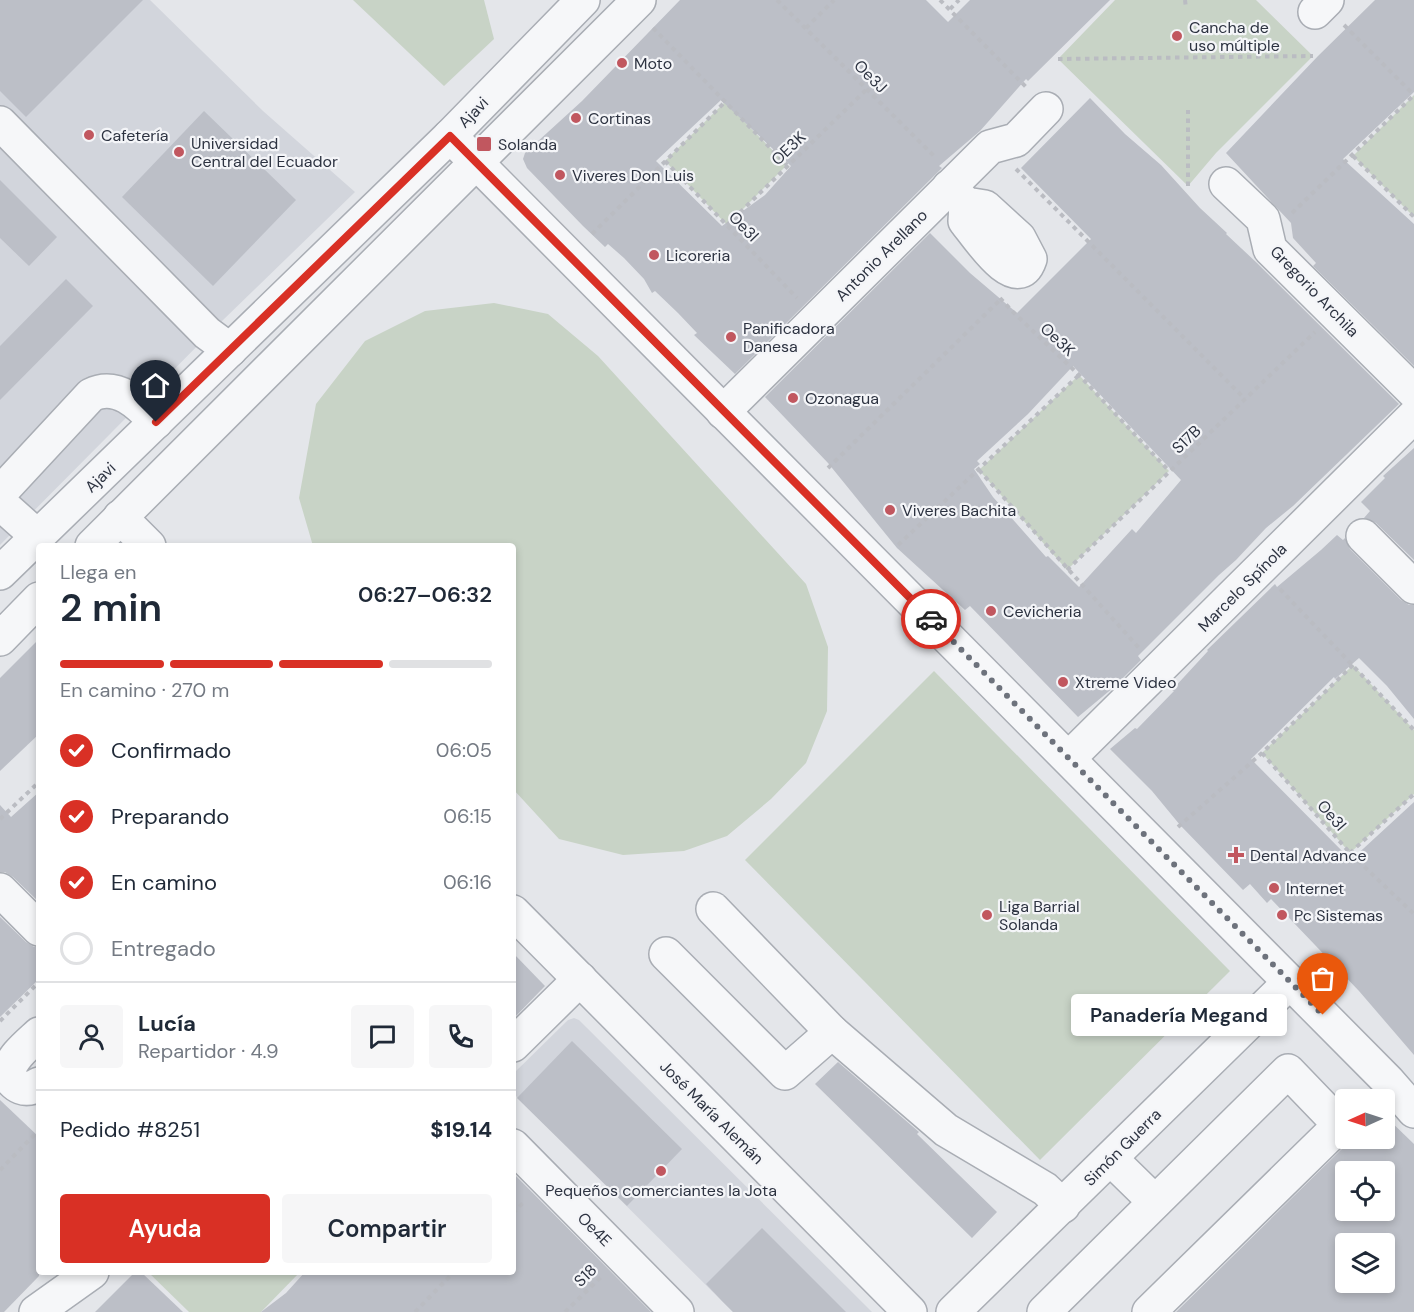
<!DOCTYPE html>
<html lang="es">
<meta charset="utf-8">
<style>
body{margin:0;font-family:"DM Sans",sans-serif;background:#f6f6f7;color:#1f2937;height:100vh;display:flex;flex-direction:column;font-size:22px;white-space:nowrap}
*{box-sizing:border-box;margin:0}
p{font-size:20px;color:#747a83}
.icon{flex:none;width:33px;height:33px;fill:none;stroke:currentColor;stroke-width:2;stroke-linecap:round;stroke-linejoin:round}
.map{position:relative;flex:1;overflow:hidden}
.drawer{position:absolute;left:36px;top:543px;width:480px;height:732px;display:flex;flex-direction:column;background:#fff;border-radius:6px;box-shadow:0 3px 9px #0003}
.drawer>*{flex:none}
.needle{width:39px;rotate:267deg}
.controls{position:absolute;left:1335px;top:1089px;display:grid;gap:12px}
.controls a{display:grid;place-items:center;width:60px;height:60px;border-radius:6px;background:#fff;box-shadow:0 3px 9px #0003;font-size:30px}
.pin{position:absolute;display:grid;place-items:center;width:51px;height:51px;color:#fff;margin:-62px -26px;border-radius:50% 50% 50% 0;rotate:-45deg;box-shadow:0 0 6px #0007}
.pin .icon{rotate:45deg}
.courier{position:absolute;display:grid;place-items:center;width:60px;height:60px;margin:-30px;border:4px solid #d93025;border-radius:50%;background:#fff;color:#222;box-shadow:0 2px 8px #0007}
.bubble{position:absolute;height:42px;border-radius:6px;background:#fff;box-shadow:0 3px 9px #0003;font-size:20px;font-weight:600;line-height:42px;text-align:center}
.headline em{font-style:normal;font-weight:600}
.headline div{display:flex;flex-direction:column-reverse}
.headline{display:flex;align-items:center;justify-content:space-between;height:102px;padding:0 24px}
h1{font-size:39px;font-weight:600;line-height:45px}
.bar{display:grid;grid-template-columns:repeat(4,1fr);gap:9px 6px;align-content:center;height:72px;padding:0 24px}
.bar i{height:8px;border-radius:4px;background:#e0e1e3}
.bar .on{background:#d93025}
.bar p{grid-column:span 4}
.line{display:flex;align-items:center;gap:15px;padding:0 24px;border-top:2px solid #e0e1e3}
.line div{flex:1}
.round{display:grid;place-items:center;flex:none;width:63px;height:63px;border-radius:6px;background:#f6f6f7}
ol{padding:0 24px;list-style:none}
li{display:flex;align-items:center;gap:18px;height:66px}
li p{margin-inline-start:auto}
li .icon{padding:6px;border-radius:50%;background:#d93025;color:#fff;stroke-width:4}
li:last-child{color:#747a83}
li i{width:33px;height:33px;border:3px solid #e0e1e3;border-radius:50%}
.button{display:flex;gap:12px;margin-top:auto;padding:12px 24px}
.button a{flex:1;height:69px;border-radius:6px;background:#d93025;color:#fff;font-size:24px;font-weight:600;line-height:69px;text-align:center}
.button a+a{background:#f6f6f7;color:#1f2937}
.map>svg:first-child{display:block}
</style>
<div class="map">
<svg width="1414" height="1312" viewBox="0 0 1414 1312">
<rect width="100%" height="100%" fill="#e4e6ea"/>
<!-- built -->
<g fill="#d2d5dc">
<polygon points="0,0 150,0 263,111 355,192 222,321 0,545"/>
<polygon points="574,1018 579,1020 872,1312 733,1312 513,1093 513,1074 568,1020"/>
</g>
<!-- green -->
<g fill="#c8d3c6">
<polygon points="353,0 484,0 494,39 444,86"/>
<polygon points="1115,0 1256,0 1313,56 1216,153 1188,186 1058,59"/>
<polygon points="1414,95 1414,217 1353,156"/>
<polygon points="725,102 787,165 727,225 665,161"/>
<polygon points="494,303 548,314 598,356 806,584 828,647 827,711 806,763 771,799 727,836 684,851 623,855 559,839 513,789 513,546 313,546 299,498 316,404 365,341 425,311"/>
<polygon points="1079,375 1169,471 1067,570 979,470"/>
<polygon points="1353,665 1414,730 1414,794 1350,853 1262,753"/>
<polygon points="934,671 1230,971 1040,1160 745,860"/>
<polygon points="148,1272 300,1272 261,1312 189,1312"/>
</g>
<!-- building -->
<g fill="#bcbfc7" fill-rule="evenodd">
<polygon points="0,0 143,0 26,117 0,91"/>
<path d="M680 0H926L948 22 970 0H1110L1028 81 1026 79 980 131 939 166 942 168 735 374 694 335 697 333 678 313 655 291 652 293 644 279 624 258 608 244 605 247 583 226 527 168 523 159 525 153 582 101ZM721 100 791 166 765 195 722 226 656 161Z"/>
<polygon points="1375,0 1414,0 1414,92 1343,159 1414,224 1414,366 1313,266 1316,263 1293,238 1291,223 1226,153 1318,56"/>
<path d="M1090 98 1125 134 1161 165 1200 208 1227 233 1226 234 1257 263 1399 404 1293 506 1266 528 1236 560 1219 575 1138 656 1141 660 1114 687 1078 717 970 606 965 610 897 548 828 463 765 397 930 233 970 273 1017 313 1091 239 1021 168ZM1073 366 1181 480 1136 533 1132 529 1079 587 1048 556 1046 557 993 497 974 469 980 464 977 461 1028 414Z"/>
<polygon points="204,111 296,200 213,286 122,197"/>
<polygon points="0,180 57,237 29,266 0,238"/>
<polygon points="66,279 93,306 0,400 0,346"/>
<polygon points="1414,448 1414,560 1376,523 1364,518 1370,511 1361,502 1385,478 1383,476"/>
<polygon points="1337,535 1343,540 1345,538 1350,549 1401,600 1409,605 1414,605 1414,719 1387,686 1359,658 1335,679 1334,677 1251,759 1351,860 1414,802 1414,1055 1359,991 1271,899 1267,903 1250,884 1243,890 1180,825 1152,791 1110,749 1135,728 1137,729 1174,691 1172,690 1208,651 1207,650 1275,584 1277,587 1321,550"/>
<polygon points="39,639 39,734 0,771 0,678"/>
<polygon points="39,792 39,902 13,877 5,872 0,872 0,805 11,817"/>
<polygon points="0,917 26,942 34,947 39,947 39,979 0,1017"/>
<polygon points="513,953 545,986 513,1019"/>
<polygon points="572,1041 682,1149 627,1206 517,1098"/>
<polygon points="838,1062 919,1132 917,1134 997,1212 972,1238 815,1084"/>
<polygon points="0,1100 39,1137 39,1276 4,1312 0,1312"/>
<path d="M1384 1115 1414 1144V1312H1176L1353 1138H1384ZM1346 1172H1384V1210H1346ZM1346 1244H1384V1282H1346Z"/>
<polygon points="513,1173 651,1312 261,1312 286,1293 305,1272 513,1272"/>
<polygon points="762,1228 846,1312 733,1312 722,1301 706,1284"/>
<polygon points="135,1272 141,1272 183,1312 95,1312"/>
</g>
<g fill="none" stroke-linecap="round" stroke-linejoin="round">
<!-- minor casing -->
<g stroke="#a9adb4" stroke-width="36">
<g id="minor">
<polyline points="1315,12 1327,0"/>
<polyline points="0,123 207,333 230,350"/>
<polyline points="450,136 1388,1081 1414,1111"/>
<polyline points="1226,184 1263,219 1270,249 1414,392"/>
<path d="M949 187 966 204 985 207 1019 238 1030 259C1017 298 976 234 965 221L966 204"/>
<polyline points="723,412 990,147 1016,140 1046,109"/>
<path d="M0 493 91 395C117 382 139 404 156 422"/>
<polyline points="0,503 38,537"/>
<polyline points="120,517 149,546"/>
<polyline points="1363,536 1414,587"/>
<polyline points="92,546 639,0"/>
<polyline points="0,573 450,136 583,0"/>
<polyline points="0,639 39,599"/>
<polyline points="1069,758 1414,416"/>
<polyline points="0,890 39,929"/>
<polyline points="713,909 832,1032"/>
<polyline points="513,912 910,1312"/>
<polyline points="666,954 785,1073 832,1032 946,1130 1045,1189 1063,1206"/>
<path d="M39 1034C26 1046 12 1057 7 1074 15 1087 25 1093 39 1084"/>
<polyline points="513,1045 580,979"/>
<polyline points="513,1146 677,1312"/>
<polyline points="1111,1159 1155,1202"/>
<polyline points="36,1312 92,1272"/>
<polyline points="953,1312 1290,982"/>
<polyline points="1044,1312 1288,1071 1339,1124"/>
<polyline points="1149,1312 1346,1119"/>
</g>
</g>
<!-- path -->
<g stroke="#babcc2" stroke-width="4" stroke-dasharray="4.5 4.5" stroke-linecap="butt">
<polyline points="777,0 936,158"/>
<polyline points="940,0 1026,87"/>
<polyline points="1185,0 1186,8"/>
<polyline points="950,9 959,0"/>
<polyline points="1344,25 1414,95"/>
<polyline points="653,28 787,165"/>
<polyline points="806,28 834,0"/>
<polyline points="1058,59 1313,56"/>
<polyline points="1353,156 1414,217"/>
<polyline points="665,161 797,298"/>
<polyline points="1016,169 1245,399"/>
<polyline points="1188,186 1188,110"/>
<polyline points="1292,213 1414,95"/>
<polyline points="727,225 867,89"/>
<polyline points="592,234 725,102"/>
<polyline points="1000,298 1012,311 1079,375 1169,471"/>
<polyline points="828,468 1001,299"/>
<polyline points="979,470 1139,648"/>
<polyline points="898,545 1079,375"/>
<polyline points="1067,570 1315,332"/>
<polyline points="1280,589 1414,730"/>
<polyline points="1262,753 1350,853 1414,914"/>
<polyline points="0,819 39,782"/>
<polyline points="1178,827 1262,753 1353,665"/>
<polyline points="1350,853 1414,794"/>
<polyline points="0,1021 39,982"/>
<polyline points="0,1170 39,1130"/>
<polyline points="513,1213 525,1201"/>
<polyline points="415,1312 454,1272"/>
<polyline points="565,1312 601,1277"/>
</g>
<!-- minor -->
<use href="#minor" stroke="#f6f7f9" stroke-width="33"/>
</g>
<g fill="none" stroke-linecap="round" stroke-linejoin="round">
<!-- done -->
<polyline stroke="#6d727c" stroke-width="6" stroke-dasharray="0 10.8" points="931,619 1323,1015"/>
<!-- route -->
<polyline stroke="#d93025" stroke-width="8" points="156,422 450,136 931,619"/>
</g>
<!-- markers -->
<g fill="#c1575f" stroke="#f4f5f8" stroke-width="2">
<circle cx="1177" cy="36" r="6"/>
<circle cx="622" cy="63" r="6"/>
<circle cx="576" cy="118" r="6"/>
<circle cx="89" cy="135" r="6"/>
<rect x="476" y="136" width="16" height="16" rx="3"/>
<circle cx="179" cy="152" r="6"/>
<circle cx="560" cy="175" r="6"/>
<circle cx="654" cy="255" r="6"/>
<circle cx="731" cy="337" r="6"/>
<circle cx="793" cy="398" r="6"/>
<circle cx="890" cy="510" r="6"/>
<circle cx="991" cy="611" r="6"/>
<circle cx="1063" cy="682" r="6"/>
<path d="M1233 846h6v6h6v6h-6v6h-6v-6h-6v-6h6z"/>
<circle cx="1274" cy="888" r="6"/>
<circle cx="987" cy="915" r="6"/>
<circle cx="1282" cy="915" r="6"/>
<circle cx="661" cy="1171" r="6"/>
</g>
<g text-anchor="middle" stroke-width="4.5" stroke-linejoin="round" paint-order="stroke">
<!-- poi labels -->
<g font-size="16" fill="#2d3341" stroke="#f4f5f8" text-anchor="start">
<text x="1189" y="33">Cancha de<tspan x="1189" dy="18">uso múltiple</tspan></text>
<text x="634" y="69">Moto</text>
<text x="588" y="124">Cortinas</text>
<text x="101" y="141">Cafetería</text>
<text x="191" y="149">Universidad<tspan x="191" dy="18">Central del Ecuador</tspan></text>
<text x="498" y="150">Solanda</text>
<text x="572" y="181">Viveres Don Luis</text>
<text x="666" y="261">Licoreria</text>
<text x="743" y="334">Panificadora<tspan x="743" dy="18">Danesa</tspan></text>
<text x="805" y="404">Ozonagua</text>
<text x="902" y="516">Viveres Bachita</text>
<text x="1003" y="617">Cevicheria</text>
<text x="1075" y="688">Xtreme Video</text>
<text x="1250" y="861">Dental Advance</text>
<text x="1286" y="894">Internet</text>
<text x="999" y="912">Liga Barrial<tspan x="999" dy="18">Solanda</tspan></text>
<text x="1294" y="921">Pc Sistemas</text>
<text x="661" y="1196" text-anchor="middle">Pequeños comerciantes la Jota</text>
</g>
<!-- street labels -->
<g font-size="16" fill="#2d3341" stroke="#f4f5f8">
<text transform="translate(871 76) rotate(45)" y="6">Oe3J</text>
<text transform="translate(473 112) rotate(-46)" y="6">Ajavi</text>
<text transform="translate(788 148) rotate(-44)" y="6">OE3K</text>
<text transform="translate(744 226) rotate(46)" y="6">Oe3l</text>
<text transform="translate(881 255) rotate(-45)" y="6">Antonio Arellano</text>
<text transform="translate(1315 291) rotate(46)" y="6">Gregorio Archila</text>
<text transform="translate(1058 339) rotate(43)" y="6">Oe3K</text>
<text transform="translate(1186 439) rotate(-44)" y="6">S17B</text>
<text transform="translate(100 477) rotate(-44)" y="6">Ajavi</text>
<text transform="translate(1242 587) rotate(-45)" y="6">Marcelo Spínola</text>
<text transform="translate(1332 815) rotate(49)" y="6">Oe3l</text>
<text transform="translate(712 1112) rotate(45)" y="6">José María Alemán</text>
<text transform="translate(1122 1147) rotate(-45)" y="6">Simón Guerra</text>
<text transform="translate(595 1229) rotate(45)" y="6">Oe4E</text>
<text transform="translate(585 1275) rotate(-44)" y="6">S18</text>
</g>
</g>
</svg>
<div class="controls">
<a><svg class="needle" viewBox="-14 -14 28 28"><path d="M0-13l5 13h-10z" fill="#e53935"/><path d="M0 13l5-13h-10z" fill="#747a83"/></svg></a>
<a><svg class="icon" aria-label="locate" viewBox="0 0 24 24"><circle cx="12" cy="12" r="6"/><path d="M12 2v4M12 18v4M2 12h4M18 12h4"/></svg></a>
<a><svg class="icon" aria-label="layers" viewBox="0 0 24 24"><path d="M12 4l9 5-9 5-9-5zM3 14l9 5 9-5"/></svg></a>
</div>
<div class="pin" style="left:1323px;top:1015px;background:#ea580c"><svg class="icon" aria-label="bag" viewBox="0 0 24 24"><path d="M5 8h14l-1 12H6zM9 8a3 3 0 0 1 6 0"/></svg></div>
<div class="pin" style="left:156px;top:422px;background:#1f2937"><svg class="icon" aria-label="home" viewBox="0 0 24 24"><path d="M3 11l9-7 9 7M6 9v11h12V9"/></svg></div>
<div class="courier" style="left:931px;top:619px"><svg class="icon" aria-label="car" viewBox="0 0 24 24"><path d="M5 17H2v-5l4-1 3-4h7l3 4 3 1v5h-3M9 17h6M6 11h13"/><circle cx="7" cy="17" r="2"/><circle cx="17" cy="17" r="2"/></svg></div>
<div class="bubble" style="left:1071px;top:994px;width:216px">Panadería Megand</div>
<section class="drawer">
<div class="headline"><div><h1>2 min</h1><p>Llega en</p></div><em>06:27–06:32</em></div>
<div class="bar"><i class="on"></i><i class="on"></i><i class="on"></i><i></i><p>En camino · 270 m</p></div>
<ol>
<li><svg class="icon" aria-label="check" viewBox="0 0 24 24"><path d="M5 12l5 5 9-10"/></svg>Confirmado<p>06:05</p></li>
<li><svg class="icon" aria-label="check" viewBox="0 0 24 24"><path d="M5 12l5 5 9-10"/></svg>Preparando<p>06:15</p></li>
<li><svg class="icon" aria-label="check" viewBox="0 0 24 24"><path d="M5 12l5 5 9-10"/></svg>En camino<p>06:16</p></li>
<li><i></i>Entregado</li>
</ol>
<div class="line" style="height:108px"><a class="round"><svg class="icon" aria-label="person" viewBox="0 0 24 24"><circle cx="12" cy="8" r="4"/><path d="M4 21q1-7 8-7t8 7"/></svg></a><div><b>Lucía</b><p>Repartidor · 4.9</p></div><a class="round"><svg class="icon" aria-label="chat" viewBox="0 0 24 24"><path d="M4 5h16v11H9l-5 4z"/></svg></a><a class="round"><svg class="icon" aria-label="phone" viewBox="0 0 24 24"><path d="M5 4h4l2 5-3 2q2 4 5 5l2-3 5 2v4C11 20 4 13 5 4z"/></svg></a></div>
<div class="line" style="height:78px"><div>Pedido #8251</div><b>$19.14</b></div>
<div class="button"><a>Ayuda</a><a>Compartir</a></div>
</section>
</div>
